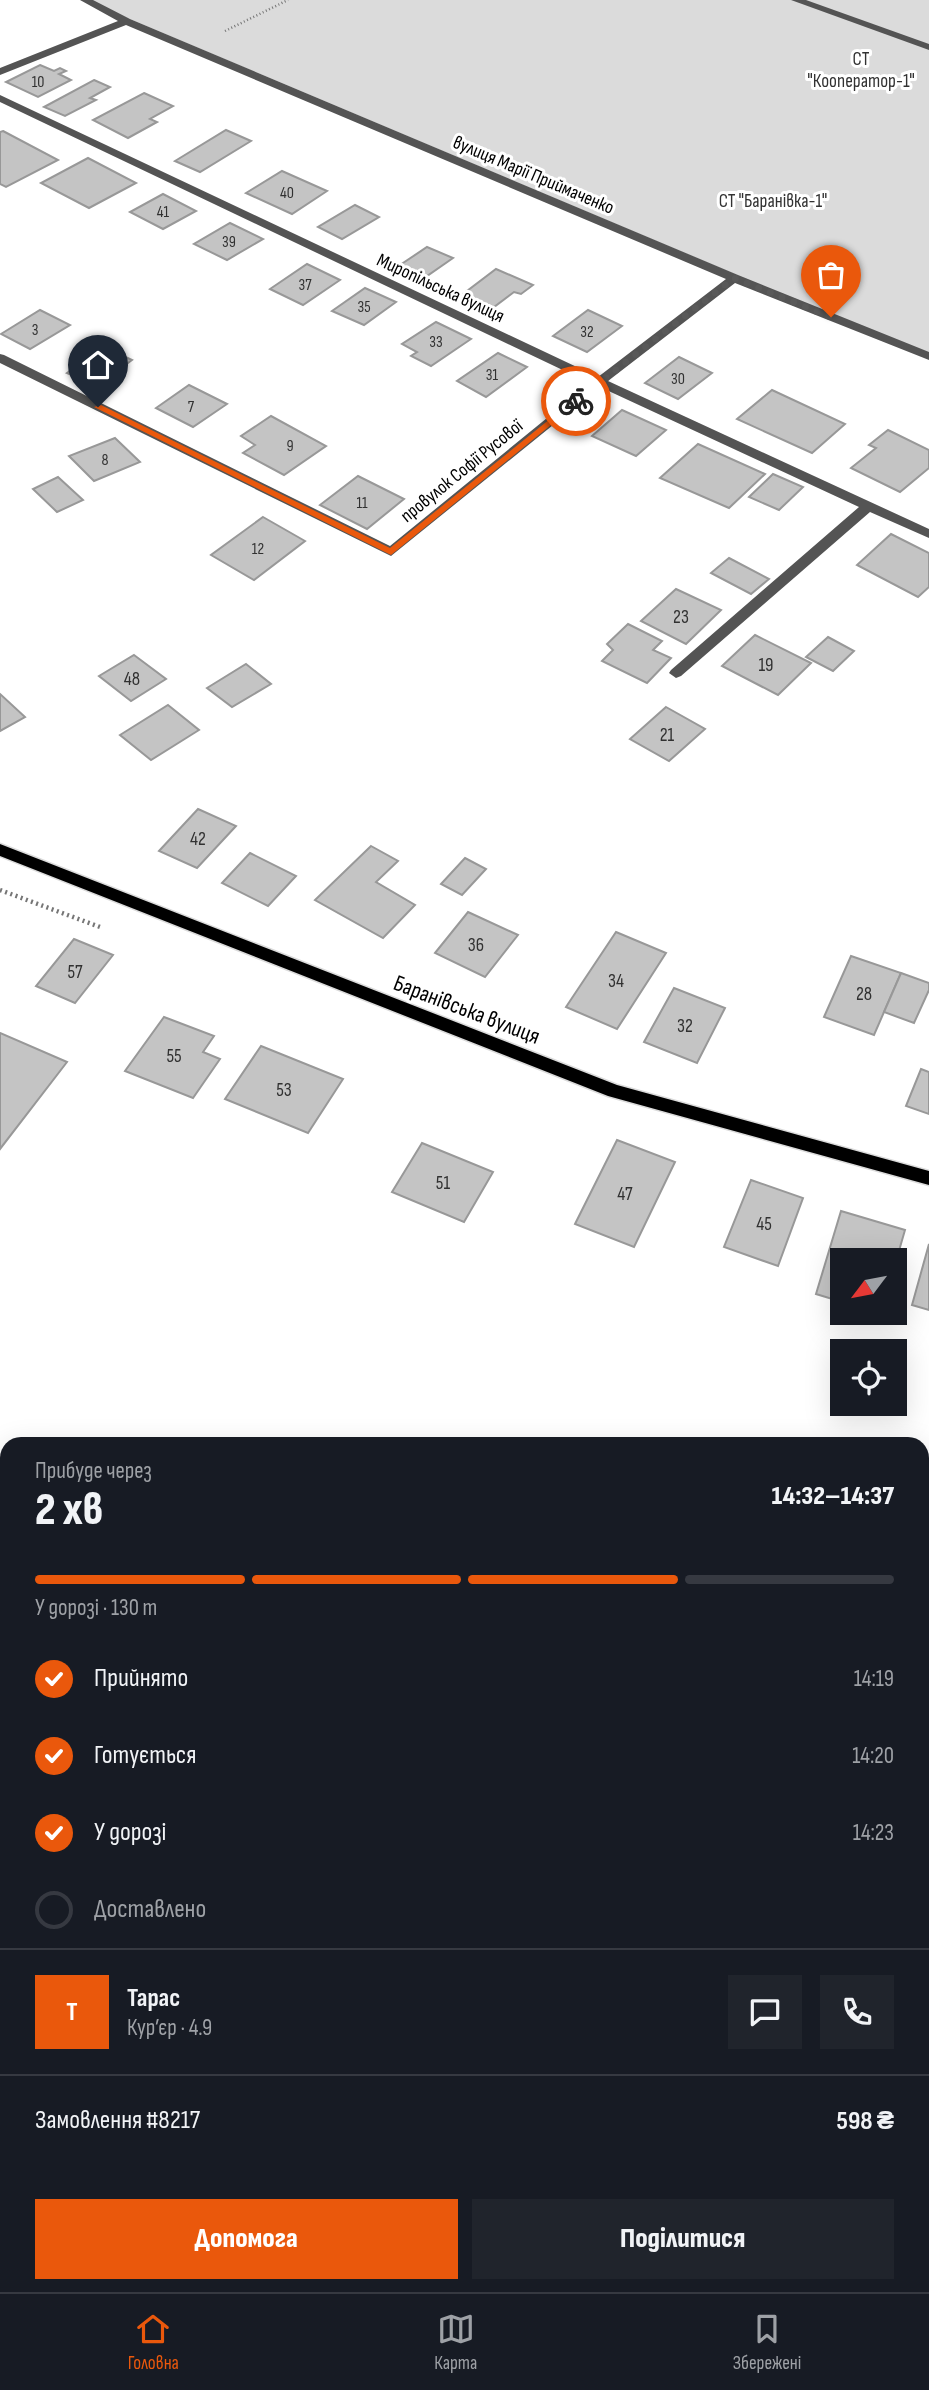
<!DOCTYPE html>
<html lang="uk">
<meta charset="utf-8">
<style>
body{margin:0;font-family:"Sofia Sans Condensed",sans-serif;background:#20242c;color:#f1f3f6;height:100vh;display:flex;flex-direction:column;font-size:26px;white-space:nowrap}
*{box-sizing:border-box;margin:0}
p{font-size:23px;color:#9ea1a6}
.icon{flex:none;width:38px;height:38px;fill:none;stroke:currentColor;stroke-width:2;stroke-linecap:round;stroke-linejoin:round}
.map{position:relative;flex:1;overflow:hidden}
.details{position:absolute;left:0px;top:1437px;width:929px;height:856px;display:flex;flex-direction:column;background:#171b24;border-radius:21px 21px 0 0;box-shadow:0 7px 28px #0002}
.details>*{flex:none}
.needle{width:46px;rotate:238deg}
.tools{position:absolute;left:830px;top:1248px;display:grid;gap:14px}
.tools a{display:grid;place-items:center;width:77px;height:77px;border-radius:0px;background:#171b24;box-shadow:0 7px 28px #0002;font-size:35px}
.pin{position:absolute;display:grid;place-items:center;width:60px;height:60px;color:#fff;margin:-72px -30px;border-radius:50% 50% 50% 0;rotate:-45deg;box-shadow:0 0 7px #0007}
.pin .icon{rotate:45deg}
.courier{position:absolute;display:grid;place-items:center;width:70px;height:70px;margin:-35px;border:5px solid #ea580c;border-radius:50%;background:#fff;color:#222;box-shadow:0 2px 9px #0007}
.overview em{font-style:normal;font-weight:800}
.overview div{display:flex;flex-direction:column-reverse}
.overview{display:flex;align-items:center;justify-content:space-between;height:119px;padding:0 35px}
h1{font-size:46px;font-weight:800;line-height:52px}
.bar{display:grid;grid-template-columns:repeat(4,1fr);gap:10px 7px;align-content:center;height:84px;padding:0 35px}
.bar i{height:9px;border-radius:5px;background:#363941}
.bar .current{background:#ea580c}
.bar p{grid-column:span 4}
.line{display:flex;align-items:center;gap:18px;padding:0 35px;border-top:2px solid #363941}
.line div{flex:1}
.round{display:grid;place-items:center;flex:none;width:74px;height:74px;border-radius:0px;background:#20242c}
ol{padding:0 35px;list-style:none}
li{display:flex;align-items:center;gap:21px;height:77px}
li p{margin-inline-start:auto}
li .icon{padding:7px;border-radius:50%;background:#ea580c;color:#fff;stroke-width:4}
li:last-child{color:#9ea1a6}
li i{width:38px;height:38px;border:4px solid #363941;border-radius:50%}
.action{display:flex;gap:14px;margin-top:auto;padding:14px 35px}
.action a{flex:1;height:80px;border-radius:0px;background:#ea580c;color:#fff;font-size:28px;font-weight:800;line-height:80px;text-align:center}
.action a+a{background:#20242c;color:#f1f3f6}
.dock{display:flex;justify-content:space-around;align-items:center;height:98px;border-top:2px solid #363941;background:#171b24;font-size:19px;color:#9ea1a6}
.dock a{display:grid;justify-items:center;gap:4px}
.dock .current{color:#ea580c}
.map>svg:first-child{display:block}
</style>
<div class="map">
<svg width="929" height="2292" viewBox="0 0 929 2292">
<rect width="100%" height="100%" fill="#fff"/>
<!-- green -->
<polygon fill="#dbdbdb" points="85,0 929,0 929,356"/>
<!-- building -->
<g fill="#c4c4c4" stroke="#989898" stroke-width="2">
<polygon points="40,65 54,71 60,68 66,71 59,74 71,80 38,97 6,82"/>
<polygon points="94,80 110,87 90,98 96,100 65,116 44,107"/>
<polygon points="144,93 173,106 150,119 157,122 128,138 93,120"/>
<polygon points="226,130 251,141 200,172 175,161"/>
<polygon points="3,131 58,160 6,187 0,184 0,132"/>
<polygon points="88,158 136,183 89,208 41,183"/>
<polygon points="282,171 327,191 292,214 246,193"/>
<polygon points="163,194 196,211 163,229 130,212"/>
<polygon points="355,205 379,217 342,239 318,227"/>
<polygon points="230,223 263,239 227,260 194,244"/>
<polygon points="427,247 453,258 427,276 400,265"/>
<polygon points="307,264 340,280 303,305 270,289"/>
<polygon points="496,269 533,285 521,294 514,292 494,307 463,294"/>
<polygon points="365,288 396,302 364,325 332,311"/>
<polygon points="40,310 70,325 30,349 1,334"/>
<polygon points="588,310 622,326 587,352 553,336"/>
<polygon points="436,322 471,339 431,366 411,356 417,352 402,344"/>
<polygon points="104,347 132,360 97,386 67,373"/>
<polygon points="498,353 527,367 486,397 457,381"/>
<polygon points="679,357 712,373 678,399 645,383"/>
<polygon points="189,385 227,404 193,427 156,408"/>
<polygon points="772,390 845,424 812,453 737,419"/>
<polygon points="622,410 666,430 636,456 592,436"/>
<polygon points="271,416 326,446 284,475 243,453 255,445 241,436"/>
<polygon points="888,430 929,450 929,468 900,492 851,468 876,448 869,445"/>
<polygon points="115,438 140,462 94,481 69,456"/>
<polygon points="698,444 765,474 729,508 660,478"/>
<polygon points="773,474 803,487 779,510 749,497"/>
<polygon points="358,476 404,499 367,529 320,505"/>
<polygon points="58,477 83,500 57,512 33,489"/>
<polygon points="263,517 305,541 254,580 211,555"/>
<polygon points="891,534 929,553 929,587 918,597 857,565"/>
<polygon points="729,558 769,579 751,594 711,573"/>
<polygon points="676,589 721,610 686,644 641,621"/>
<polygon points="628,624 662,641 653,650 671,658 647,683 602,661 613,650 607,644"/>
<polygon points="755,635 811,663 778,695 722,666"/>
<polygon points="828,637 854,651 833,671 806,657"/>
<polygon points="134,655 166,679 131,701 99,676"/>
<polygon points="246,664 271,684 232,707 207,688"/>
<polygon points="0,694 25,717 0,731"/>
<polygon points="168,705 199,730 151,760 120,735"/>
<polygon points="666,707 705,729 669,761 630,739"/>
<polygon points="198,809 236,826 197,868 159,851"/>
<polygon points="371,846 398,861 376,882 415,905 383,938 315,900"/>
<polygon points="250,853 296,876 268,906 222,883"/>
<polygon points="465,858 486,869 462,895 441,884"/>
<polygon points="468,912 518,935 485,977 435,953"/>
<polygon points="616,932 666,953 617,1029 566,1007"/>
<polygon points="74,939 113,955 75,1003 36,986"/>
<polygon points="851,956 901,973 874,1035 824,1017"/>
<polygon points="901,973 929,983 929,990 914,1023 884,1012"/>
<polygon points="674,988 725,1008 697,1063 644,1042"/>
<polygon points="164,1017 214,1036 203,1052 220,1059 193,1098 125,1071"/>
<polygon points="0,1033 67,1062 0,1149"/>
<polygon points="261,1046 343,1079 308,1133 225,1099"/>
<polygon points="921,1069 929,1072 929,1114 906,1106"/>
<polygon points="617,1140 675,1162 634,1247 575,1224"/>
<polygon points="422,1143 493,1172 464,1222 392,1192"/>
<polygon points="751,1180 803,1198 778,1266 724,1247"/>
<polygon points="841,1211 905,1230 894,1268 894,1260 842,1260 842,1302 816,1294"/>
<polygon points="929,1244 929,1310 912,1305"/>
</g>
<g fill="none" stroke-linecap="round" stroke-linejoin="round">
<!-- major casing -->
<g stroke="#dbdbdb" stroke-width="3">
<polygon id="major" points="0,844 617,1085 929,1171 929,1185 608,1096 0,856"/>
</g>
<!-- path-far1 -->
<polyline stroke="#767676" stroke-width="2.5" stroke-dasharray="1 2.5" stroke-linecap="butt" points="225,31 288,0"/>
<!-- path -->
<polyline stroke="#767676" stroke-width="4.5" stroke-dasharray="2 3.5" stroke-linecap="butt" points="0,890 100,927"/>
<!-- minor -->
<g fill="#545454" fill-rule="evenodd">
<polygon points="80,0 93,0 130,19 738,275 929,352 929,360 735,283 608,381 929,529 929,538 870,512 681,676 676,678 669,673 671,670 859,507 600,387 391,556 0,363 0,354 4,355 390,546 590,383 0,102 0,95 598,377 726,279 126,25 0,75 0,68 118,21"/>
<polygon points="791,0 806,0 929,44 929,50"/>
</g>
<!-- major -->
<use href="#major" fill="#000" fill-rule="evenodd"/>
</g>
<!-- route -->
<polygon fill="#ea580c" points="576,398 578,403 391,555 94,407 101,405 390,548"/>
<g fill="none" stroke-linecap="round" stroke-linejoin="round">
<!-- done -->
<polyline stroke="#595959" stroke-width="7" stroke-dasharray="0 12.6" points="576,401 734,278 831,317"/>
</g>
<g text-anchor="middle" stroke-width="6" stroke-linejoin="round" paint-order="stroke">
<!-- far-number labels -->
<g font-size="16" fill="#313131">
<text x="38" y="87">10</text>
<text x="287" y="198">40</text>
<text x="163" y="217">41</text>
<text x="229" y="247">39</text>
<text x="305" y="290">37</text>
<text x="364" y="312">35</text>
<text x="35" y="335">3</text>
<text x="587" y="337">32</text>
<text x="436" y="347">33</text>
<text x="492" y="380">31</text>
<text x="678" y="384">30</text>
<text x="191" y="412">7</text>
<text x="290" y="451">9</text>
<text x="105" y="465">8</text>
<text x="362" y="508">11</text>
<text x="258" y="554">12</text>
</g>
<!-- far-park labels -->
<g font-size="19" fill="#323232" stroke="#fff">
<text x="861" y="65">СТ<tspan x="861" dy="22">"Кооператор-1"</tspan></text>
<text x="773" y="207">СТ "Баранівка-1"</text>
</g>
<!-- far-street labels -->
<g font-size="19" fill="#000" stroke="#fff">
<text transform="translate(534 174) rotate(23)" y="7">вулиця Марії Приймаченко</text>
<text transform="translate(441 287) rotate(25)" y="7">Миропільська вулиця</text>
<text transform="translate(461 470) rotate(-39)" y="7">провулок Софії Русової</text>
</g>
<!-- number labels -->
<g font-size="19" fill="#313131">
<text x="681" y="623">23</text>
<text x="766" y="671">19</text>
<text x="132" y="685">48</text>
<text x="667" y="741">21</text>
<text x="198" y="845">42</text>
<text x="476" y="951">36</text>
<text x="75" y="978">57</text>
<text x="616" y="987">34</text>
<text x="864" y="1000">28</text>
<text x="685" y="1032">32</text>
<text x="174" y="1062">55</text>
<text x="284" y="1096">53</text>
<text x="443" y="1189">51</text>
<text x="625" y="1200">47</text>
<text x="764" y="1230">45</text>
</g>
<!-- street labels -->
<g font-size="23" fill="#000" stroke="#fff">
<text transform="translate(467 1009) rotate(21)" y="8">Баранівська вулиця</text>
</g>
</g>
</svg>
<div class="tools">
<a><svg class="needle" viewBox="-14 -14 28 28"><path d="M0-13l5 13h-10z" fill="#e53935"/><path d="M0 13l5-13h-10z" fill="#9ea1a6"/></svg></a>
<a><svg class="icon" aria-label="locate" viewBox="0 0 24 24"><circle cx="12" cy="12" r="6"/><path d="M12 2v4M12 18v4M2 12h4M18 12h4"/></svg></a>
</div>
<div class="pin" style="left:831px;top:317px;background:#ea580c"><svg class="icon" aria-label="bag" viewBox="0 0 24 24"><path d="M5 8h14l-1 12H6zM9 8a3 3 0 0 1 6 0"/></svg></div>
<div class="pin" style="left:98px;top:407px;background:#1f2937"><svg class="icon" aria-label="home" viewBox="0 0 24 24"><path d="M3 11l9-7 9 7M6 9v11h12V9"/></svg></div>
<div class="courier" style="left:576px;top:401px"><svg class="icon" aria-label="bike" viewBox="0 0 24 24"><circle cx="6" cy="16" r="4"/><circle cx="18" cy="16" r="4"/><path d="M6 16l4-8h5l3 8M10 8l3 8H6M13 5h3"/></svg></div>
<section class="details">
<div class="overview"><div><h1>2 хв</h1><p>Прибуде через</p></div><em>14:32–14:37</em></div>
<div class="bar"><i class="current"></i><i class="current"></i><i class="current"></i><i></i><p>У дорозі · 130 m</p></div>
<ol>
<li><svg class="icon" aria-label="check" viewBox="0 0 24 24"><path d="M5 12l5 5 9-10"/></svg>Прийнято<p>14:19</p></li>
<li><svg class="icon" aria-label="check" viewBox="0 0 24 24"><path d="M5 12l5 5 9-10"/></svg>Готується<p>14:20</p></li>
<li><svg class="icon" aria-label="check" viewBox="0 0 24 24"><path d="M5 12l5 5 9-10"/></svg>У дорозі<p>14:23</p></li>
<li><i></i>Доставлено</li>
</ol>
<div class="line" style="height:126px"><b class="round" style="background:#ea580c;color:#fff">Т</b><div><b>Тарас</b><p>Кур’єр · 4.9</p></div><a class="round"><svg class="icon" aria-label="chat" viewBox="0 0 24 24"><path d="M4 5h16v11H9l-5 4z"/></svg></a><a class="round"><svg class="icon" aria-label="phone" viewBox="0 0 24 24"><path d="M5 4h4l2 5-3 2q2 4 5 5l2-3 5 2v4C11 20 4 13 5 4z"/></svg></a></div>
<div class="line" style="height:91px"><div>Замовлення #8217</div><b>598 ₴</b></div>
<div class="action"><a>Допомога</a><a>Поділитися</a></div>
</section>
</div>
<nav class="dock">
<a class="current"><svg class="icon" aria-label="home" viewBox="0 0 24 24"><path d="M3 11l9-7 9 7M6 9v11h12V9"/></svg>Головна</a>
<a><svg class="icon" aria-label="map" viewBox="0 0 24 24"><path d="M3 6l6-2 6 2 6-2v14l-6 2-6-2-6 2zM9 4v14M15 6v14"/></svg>Карта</a>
<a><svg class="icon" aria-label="saved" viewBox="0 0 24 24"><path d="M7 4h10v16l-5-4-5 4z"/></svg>Збережені</a>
</nav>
